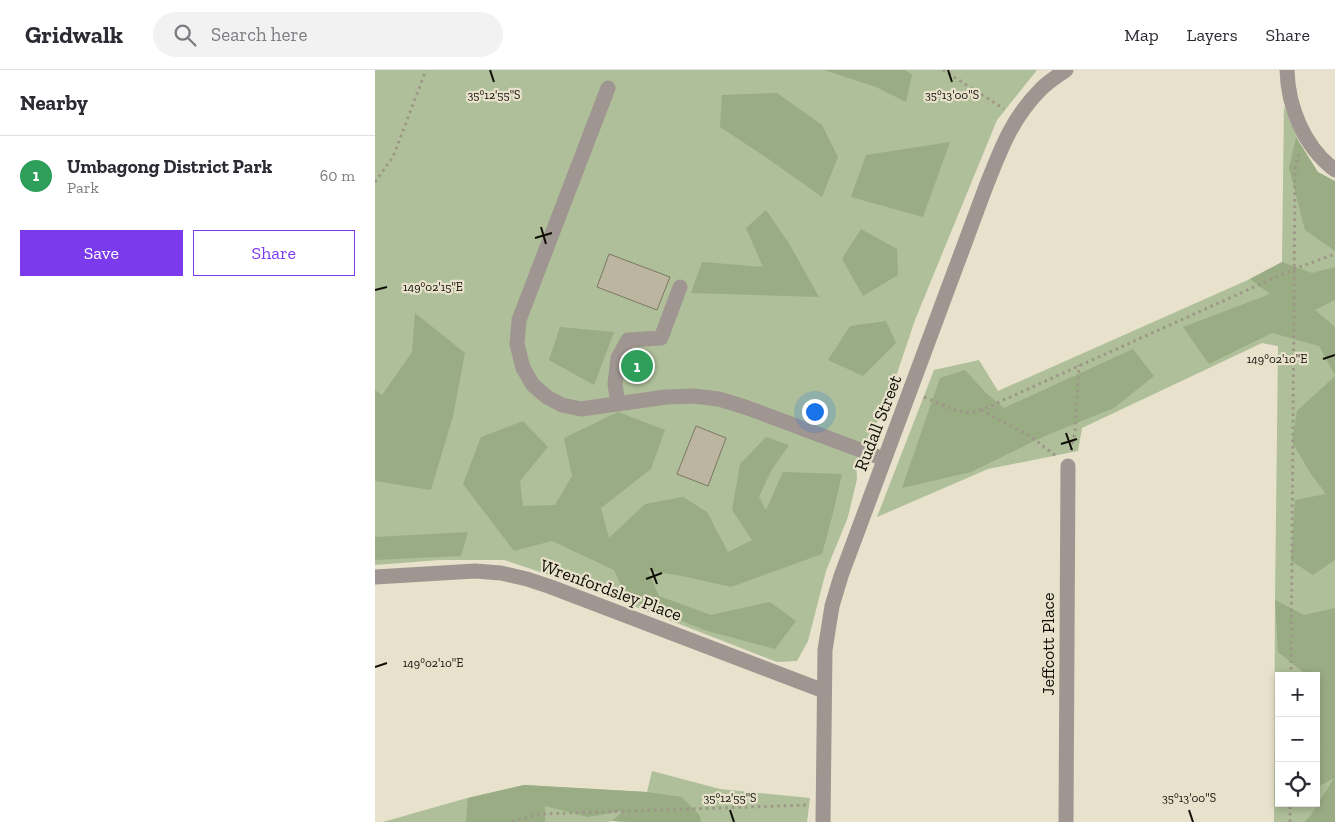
<!DOCTYPE html>
<meta charset="utf-8">
<style>
:root{--surface:#fff;--page:#f2f2f3;--text:#2b2b33;--muted:#7c7c81;--line:#e1e1e2;--accent:#7c3aed}
body{margin:0;font-family:"Zilla Slab",serif;background:var(--page);color:var(--text)}
.controls{position:absolute;right:15px;bottom:15px;display:grid;overflow:hidden;border-radius:0px;box-shadow:0 2px 8px #0003}
.controls button{width:45px;height:45px;display:grid;place-items:center;padding:0;border:0;border-bottom:1px solid var(--line);background:var(--surface);color:var(--text);font:25px sans-serif}
.you{position:absolute;left:439px;top:341px;width:18px;height:18px;margin:-12px;border:4px solid #fff;border-radius:50%;background:#1a73e8;box-shadow:0 0 0 8px #1a73e833}
.badge{display:grid;place-items:center;width:32px;height:32px;border-radius:50%;background:var(--accent);color:#fff;font-size:16px;font-weight:700}
.pin{position:absolute;translate:-50% -50%;border:2px solid #fff;box-shadow:0 1px 5px #0006}
.list{margin:0;padding:0;list-style:none}
h2{display:flex;justify-content:space-between;align-items:center;height:65px;margin:0;padding:0 20px;font-size:21px}
h2 small{font-size:16px;font-weight:400;color:var(--muted)}
.list li{display:grid;grid-template-columns:32px 1fr auto;gap:15px;align-items:center;box-sizing:border-box;height:80px;padding:0 20px;border-top:1px solid var(--line)}
.list b{display:block;font-size:19px;white-space:nowrap}
.list p{margin:0;font-size:16px;white-space:nowrap;color:var(--muted)}
.list em{font-size:16px;font-style:normal;color:var(--muted)}
.actions{display:flex;gap:10px;padding:15px 20px}
.actions a{flex:1;padding:11px 0;border:1px solid var(--accent);border-radius:0px;text-align:center;font-size:18px;color:var(--accent)}
.actions .main{background:var(--accent);color:#fff}
.icon{flex:none;width:28px;height:28px;fill:none;stroke:currentColor;stroke-width:2;stroke-linecap:round;stroke-linejoin:round}
.map{position:relative;flex:none;width:960px;height:752px;overflow:hidden}
header{display:flex;align-items:center;gap:30px;box-sizing:border-box;height:70px;padding:0 25px;background:var(--surface);border-bottom:1px solid var(--line)}
header strong{font-size:24px}
nav{display:flex;gap:28px;margin-inline-start:auto;font-size:18px}
.search{width:350px;height:45px;background:var(--page);display:flex;align-items:center;gap:12px;box-sizing:border-box;padding:0 18px;border-radius:28px;color:var(--muted);font-size:19px}
main{display:flex}
aside{flex:1;background:var(--surface)}
.map>svg:first-child{display:block}
</style>
<header>
<strong>Gridwalk</strong>
<div class="search"><svg class="icon" aria-label="search" viewBox="0 0 24 24"><circle cx="10" cy="10" r="6"/><path d="M15 15l6 6"/></svg>Search here</div>
<nav><a>Map</a><a>Layers</a><a>Share</a></nav>
</header>
<main>
<aside>
<h2>Nearby<small></small></h2>
<ul class="list">
<li><span class="badge" style="background:#2e9e5b">1</span><div><b>Umbagong District Park</b><p>Park</p></div><em>60 m</em></li>
</ul>
<div class="actions"><a class="main">Save</a><a>Share</a></div>
</aside>
<div class="map">
<svg width="960" height="752" viewBox="0 0 960 752">
<rect width="100%" height="100%" fill="#e8e2cc"/>
<g fill="#aebf99" fill-rule="evenodd">
<polygon points="0,0 662,0 622,50 540,250 509,342 496,361 481,390 482,409 473,447 451,501 433,571 422,591 402,592 207,516 129,490 65,490 0,495"/>
<path d="M909,36l30,72 21,12v632h-61l1,-222 3,-254 -16,-3 -180,85 -4,23 -90,18 -111,48 57,-147 45,-10 19,31 252,-112 32,-17zM904,606h37v127h-37z"/>
<polygon points="277,701 345,719 435,728 432,752 253,752 237,751 233,752 8,752 92,728 149,715 272,722"/>
</g>
<g fill="#9aac84">
<polygon points="449,0 530,0 537,5 531,32 501,17"/>
<polygon points="402,23 447,55 463,87 447,127 392,88 345,57 347,25"/>
<polygon points="921,67 943,102 960,111 960,181 930,160 914,98"/>
<polygon points="575,72 548,147 476,127 491,85"/>
<polygon points="391,140 415,175 444,227 316,223 327,192 388,197 371,158"/>
<polygon points="486,159 522,179 523,205 488,226 467,189"/>
<polygon points="907,192 937,203 960,197 960,230 940,240 960,257 960,305 944,276 897,263 834,294 808,257 895,224 875,209"/>
<polygon points="40,243 90,283 78,346 56,420 0,411 0,320 7,325 37,282"/>
<polygon points="511,251 521,273 488,306 453,290 475,256"/>
<polygon points="185,257 239,262 219,315 174,290"/>
<polygon points="758,279 779,306 739,338 672,365 596,402 527,418 565,308 590,300 611,323 629,338"/>
<polygon points="960,306 960,490 938,505 916,491 920,430 951,424 936,404 917,372 922,341"/>
<polygon points="243,342 290,360 276,399 226,438 234,468 270,434 308,427 332,442 353,482 377,470 357,440 365,394 391,367 414,375 396,401 384,427 391,440 408,402 467,404 458,443 447,484 356,517 302,505 273,501 284,526 336,545 395,532 421,551 400,579 329,560 252,528 239,500 177,471 139,481 88,414 106,367 148,351 173,377 145,411 148,436 180,435 197,406 189,368"/>
<polygon points="93,462 86,486 0,490 0,467"/>
<polygon points="900,530 929,545 960,538 960,752 929,752 936,745 959,708 941,718 941,679 946,679 941,671 941,606 929,606 928,602 903,582"/>
<polygon points="149,715 272,722 307,727 325,746 326,752 253,752 237,751 248,741 213,747 170,736 170,752 91,752 93,728"/>
</g>
<g fill="#bcb6a1" stroke="#7c7763">
<polygon points="234,184 295,207 282,240 222,217"/>
<polygon points="321,356 351,368 333,416 302,404"/>
</g>
<g fill="none" stroke-linecap="round" stroke-linejoin="round">
<g stroke="#9c9787" stroke-width="3" stroke-dasharray="2.5 4" stroke-linecap="butt">
<polyline points="568,0 629,39"/>
<polyline points="0,112 18,87 51,0"/>
<polyline points="549,327 582,341 595,343 613,337 919,199 960,184"/>
<polyline points="606,340 655,366 681,386"/>
<polyline points="696,380 700,362 704,295"/>
<polyline points="916,606 920,99 924,84"/>
<polyline points="137,752 166,744 433,735"/>
<polyline points="915,752 915,733"/>
</g>
<g stroke="#a09691" stroke-width="15">
<path d="M912,0c1,37 17,77 48,100"/>
<polyline points="233,18 144,250 142,274 148,298 158,315 172,327 187,335 206,339 291,327 318,326 344,329 370,337 509,389"/>
<polyline points="243,334 240,314 243,288 253,270 286,268 305,217"/>
<polyline points="0,507 100,501 126,503 152,509 176,517 449,621"/>
<path d="M448,752l2,-172 7,-44 9,-30 144,-387c15,-38 26,-70 56,-100 7,-7 16,-13 25,-19"/>
<polyline points="691,752 693,396"/>
</g>
</g>
<path fill="none" stroke="#100e07" stroke-width="2" d="M115,0l4,12M573,0l4,12M166,157l5,17M160,168l17,-5M0,220l12,-3M948,289l12,-4M691,363l6,17M686,374l16,-5M276,498l6,16M271,509l16,-6M0,597l12,-4M355,740l4,12M814,740l4,12"/>
<g text-anchor="middle" dominant-baseline="central" stroke-width="4.5" stroke-linejoin="round" paint-order="stroke">
<g font-size="18" fill="#100e07" stroke="#e8e2cc">
<text transform="translate(503 353) rotate(-69)">Rudall Street</text>
<text transform="translate(236 520) rotate(20)">Wrenfordsley Place</text>
<text transform="translate(673 574) rotate(-90)">Jeffcott Place</text>
</g>
</g>
<g font-size="12" text-anchor="middle" fill="#100e07" stroke="#e8e2cc" stroke-width="4.5" stroke-linejoin="round" paint-order="stroke">
<text x="119" y="29">35°12'55"S</text>
<text x="577" y="29">35°13'00"S</text>
<text x="58" y="221">149°02'15"E</text>
<text x="902" y="293">149°02'10"E</text>
<text x="58" y="597">149°02'10"E</text>
<text x="355" y="732">35°12'55"S</text>
<text x="814" y="732">35°13'00"S</text>
</g>
</svg>
<div class="controls">
<button>+</button>
<button>−</button>
<button><svg class="icon" aria-label="locate" viewBox="0 0 24 24"><circle cx="12" cy="12" r="6"/><path d="M12 2v4M12 18v4M2 12h4M18 12h4"/></svg></button>
</div>
<div class="you"></div>
<div class="pin badge" style="left:262px;top:296px;background:#2e9e5b">1</div>
</div>
</main>
